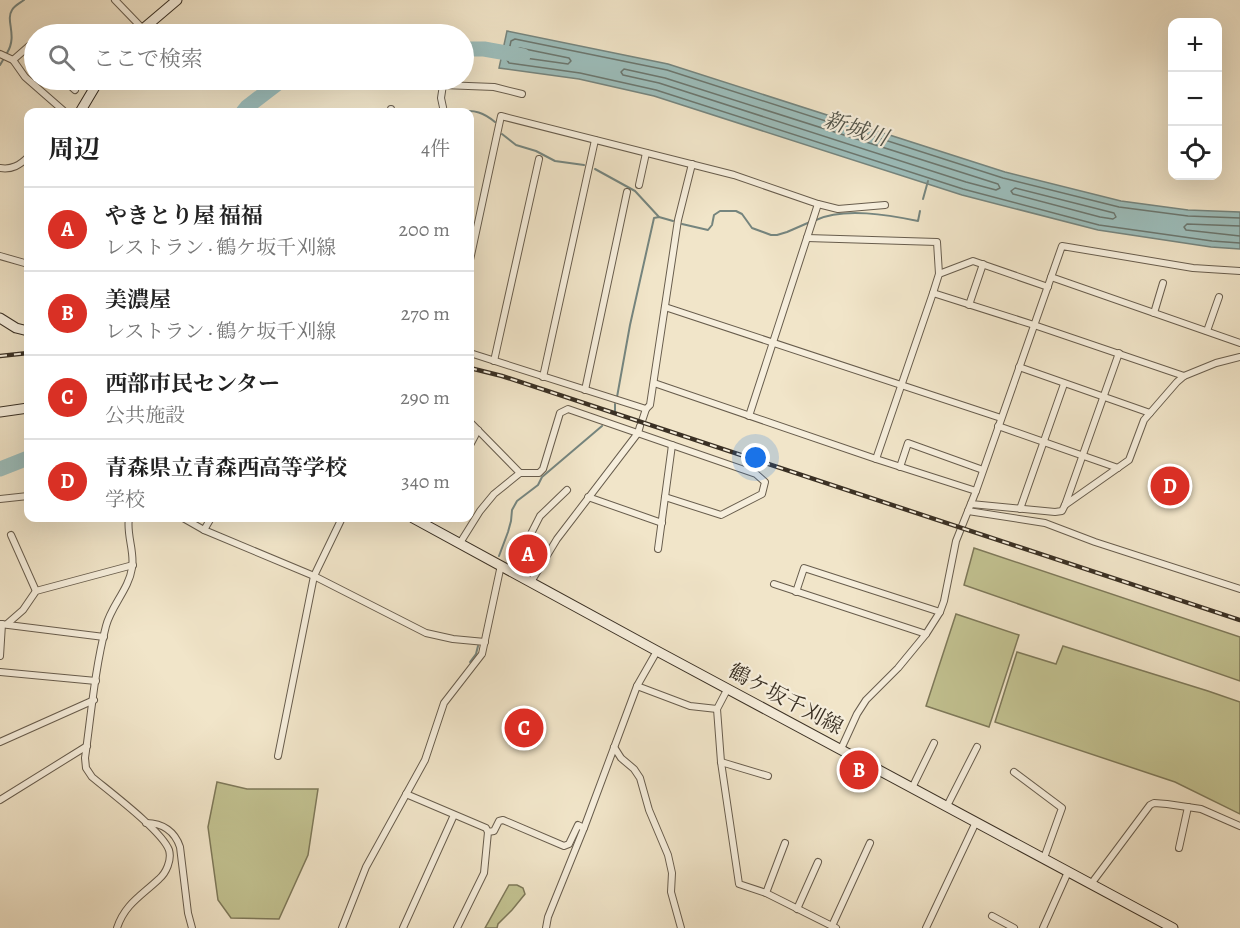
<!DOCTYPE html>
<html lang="ja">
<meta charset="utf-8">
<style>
:root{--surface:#fff;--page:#f2f2f2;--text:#222;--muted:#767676;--line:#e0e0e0;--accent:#d93025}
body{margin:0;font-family:Alegreya,"Noto Serif JP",serif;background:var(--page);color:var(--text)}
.controls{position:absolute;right:18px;top:18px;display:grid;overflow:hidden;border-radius:12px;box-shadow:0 6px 24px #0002}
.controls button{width:54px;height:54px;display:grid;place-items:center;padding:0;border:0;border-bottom:2px solid var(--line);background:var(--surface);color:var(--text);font:30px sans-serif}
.you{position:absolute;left:756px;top:458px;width:21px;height:21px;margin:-15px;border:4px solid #fff;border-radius:50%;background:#1a73e8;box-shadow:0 0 0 9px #1a73e833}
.badge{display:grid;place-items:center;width:39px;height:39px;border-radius:50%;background:var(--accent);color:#fff;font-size:20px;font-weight:700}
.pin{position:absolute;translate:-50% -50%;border:3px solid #fff;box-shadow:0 2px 6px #0006}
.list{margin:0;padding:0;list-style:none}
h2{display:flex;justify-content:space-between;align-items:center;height:78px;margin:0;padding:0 24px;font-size:26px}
h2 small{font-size:20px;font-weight:400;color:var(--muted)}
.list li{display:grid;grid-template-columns:39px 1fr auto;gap:18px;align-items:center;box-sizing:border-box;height:84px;padding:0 24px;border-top:2px solid var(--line)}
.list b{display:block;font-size:22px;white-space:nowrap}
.list p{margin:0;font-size:20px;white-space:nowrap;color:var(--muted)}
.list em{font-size:20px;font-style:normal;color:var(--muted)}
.icon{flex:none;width:33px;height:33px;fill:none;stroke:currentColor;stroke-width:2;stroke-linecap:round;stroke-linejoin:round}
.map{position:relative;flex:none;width:1240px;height:928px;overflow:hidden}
.search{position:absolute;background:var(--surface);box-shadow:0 6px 24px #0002;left:24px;top:24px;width:450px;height:66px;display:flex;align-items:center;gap:15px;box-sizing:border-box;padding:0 21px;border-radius:33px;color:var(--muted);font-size:22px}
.panel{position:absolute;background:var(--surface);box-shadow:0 6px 24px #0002;left:24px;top:108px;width:450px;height:414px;border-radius:12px}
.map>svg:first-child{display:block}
</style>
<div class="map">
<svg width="1240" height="928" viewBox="0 0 1240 928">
<rect width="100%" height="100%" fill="#f1e5c9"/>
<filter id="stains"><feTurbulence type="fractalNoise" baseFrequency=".00333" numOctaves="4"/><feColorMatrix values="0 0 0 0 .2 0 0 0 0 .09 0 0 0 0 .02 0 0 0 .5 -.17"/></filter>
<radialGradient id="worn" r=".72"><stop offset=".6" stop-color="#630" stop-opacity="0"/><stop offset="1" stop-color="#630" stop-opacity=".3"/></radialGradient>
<g fill="#c2c291" stroke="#7e795a" stroke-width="1.5">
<polygon points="974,548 1240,637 1240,681 964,585"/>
<polygon points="956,614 1019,635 989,727 926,706"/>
<polygon points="1063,646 1208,691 1240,702 1240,814 1175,782 995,722 1017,652 1056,664"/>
<polygon points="217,782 247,789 318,789 308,855 279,919 231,918 218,900 208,827"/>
<polygon points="509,885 517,885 523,888 525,894 512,910 498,924 497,928 485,928"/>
</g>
<polygon fill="#9cbebc" stroke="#75857f" stroke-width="1.5" points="507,31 668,64 1005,172 1121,201 1188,210 1240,212 1240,249 1211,247 1098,230 962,195 654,96 579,79 499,68"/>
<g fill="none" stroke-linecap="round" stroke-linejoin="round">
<g stroke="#6b7770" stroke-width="1.5">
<polygon points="520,48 569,58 571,61 568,64 518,57 516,53 517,49"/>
<polygon points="624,69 665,78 998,184 1000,188 996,190 966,182 659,83 623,75 621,72"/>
<polygon points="1015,188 1114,213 1116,217 1113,219 1100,217 1013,194 1011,191"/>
<polyline points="1240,218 1188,216 1119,207 1003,178 667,70 515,39 511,41 507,60 509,63 580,73 656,90 963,189 1099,225 1212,241 1240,243"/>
<polyline points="1240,226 1187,224 1184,227 1186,230 1240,236"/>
</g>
<g stroke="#75857f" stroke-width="2">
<path d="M7,53c11,-18 -2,-32 5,-43 3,-5 8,-7 12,-10"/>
<polyline points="0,65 3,60"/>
<path d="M461,112c13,-3 23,1 34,10"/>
<polyline points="502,134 516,145 536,151 555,161 584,165"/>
<polyline points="595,169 635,191 659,217"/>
<polyline points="923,199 928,181"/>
<path d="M816,220c28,-13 73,-5 102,1l2,-10"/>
<polyline points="682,224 708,230 712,225 714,215 720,211 736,211 742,214 752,228 771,235 777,235 787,232 810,222"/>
<polyline points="617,397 630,325 654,218 659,217 673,221"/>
<polyline points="615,411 615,404"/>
<polyline points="499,556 508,532 511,521 512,510 517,501 538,485 542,477 602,426"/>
<polyline points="470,662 476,654 478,646"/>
</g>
<g stroke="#9cbebc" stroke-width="15">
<polyline points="464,49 484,49 523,56"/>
<polyline points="243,112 247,107 282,80"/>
<polyline points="0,469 28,458"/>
</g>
<g stroke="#685d4d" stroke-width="8">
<g id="minor">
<polyline points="115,0 143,29"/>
<polyline points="0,54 13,60 25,77 65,112"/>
<polyline points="13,60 29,46 34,51"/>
<polyline points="64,80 75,90"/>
<polyline points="391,112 391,109"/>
<polyline points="444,112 441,98 443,85 494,87 522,94"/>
<path d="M0,168c12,2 20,-3 28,-11"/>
<polyline points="639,185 646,153"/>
<polyline points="807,238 937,242 939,274"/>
<polyline points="0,256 28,264"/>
<polyline points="470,260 501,116 734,175 818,204 838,209 885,205"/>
<polyline points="1051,277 1240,343"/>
<polyline points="933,293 939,274 973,261 1048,287"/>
<polyline points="969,305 983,264"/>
<polyline points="665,307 1001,418"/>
<polyline points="1154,313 1163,283"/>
<polyline points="1207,331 1219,297"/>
<polyline points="470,353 646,409 650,405 678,220 692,164"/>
<polyline points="494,361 539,159"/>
<polyline points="1019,367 1150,413"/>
<polyline points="543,377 595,140"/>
<polyline points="654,383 876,459 976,491"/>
<polyline points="585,390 627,192"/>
<polyline points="749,416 818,204"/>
<polyline points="642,421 646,409"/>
<polyline points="470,422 520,473"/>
<polyline points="998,426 1118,468"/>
<polyline points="470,445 478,430"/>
<polyline points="876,459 933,293 1034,325 1184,376"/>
<polyline points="900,467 908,443 983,470"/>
<polyline points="588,497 662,523"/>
<polyline points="0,499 28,496"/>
<polyline points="971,504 1055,512 1062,511 1065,505 1119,353"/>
<polyline points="1065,505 1129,460 1144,420 1177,382 1184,376 1216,363 1240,357"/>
<polyline points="1020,509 1064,384"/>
<polyline points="968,511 1045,523 1095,542 1240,589"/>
<polyline points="183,518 204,530 314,576 426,633 453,639 485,642"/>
<polyline points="204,530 211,518"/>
<polyline points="11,535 36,591"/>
<polyline points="460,543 480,511 494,494 520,473 539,473 543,469 560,413 568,409 756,474 765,482 762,494 721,515 665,497"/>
<polyline points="658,549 672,445"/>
<polyline points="512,571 540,516 567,490"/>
<polyline points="531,582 557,539 638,433 640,426"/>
<polyline points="774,584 926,634"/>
<polyline points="796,592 804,568 940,612"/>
<polyline points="0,624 104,637"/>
<polyline points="7,624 23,610 36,591 133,565"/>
<polyline points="0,656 2,624"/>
<polyline points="0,672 96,681"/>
<polyline points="637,686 690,706 717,709"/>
<polyline points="728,688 717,709 721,762 739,884 766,893 836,928"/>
<polyline points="0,742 94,700"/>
<polyline points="614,747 621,758 634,769 640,778 649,810 668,855 672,873 671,892 681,928"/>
<polyline points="841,749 857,714 866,700 898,668 926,634 940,612 944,601 956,541 976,491 1062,246 1193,268 1240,271"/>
<polyline points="278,756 314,576 342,518"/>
<polyline points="721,762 768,776"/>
<polyline points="1014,772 1062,808 1044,858"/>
<polyline points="912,788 934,743"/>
<polyline points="406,794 486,828 488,832"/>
<polyline points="0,800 87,746"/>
<polyline points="947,806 977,747"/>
<path d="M146,823c17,0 29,9 34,24l8,66 4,15"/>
<polyline points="1179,848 1188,807"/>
<polyline points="1091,884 1150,805 1154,803 1167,804 1201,809 1240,826"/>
<polyline points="766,893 785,843"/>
<polyline points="797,909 818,862"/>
<polyline points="992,916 1014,928"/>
<polyline points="832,926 870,843"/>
<path d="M117,928c8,-24 24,-32 42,-49 7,-6 13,-19 10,-29 -7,-19 -59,-58 -77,-73l-6,-9 -1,-10c6,-43 10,-90 21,-132 5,-20 23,-37 26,-58 3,-16 -6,-34 -3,-50"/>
<polyline points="342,928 366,867 425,760 444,703 482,654 501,565"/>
<polyline points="403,928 454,815"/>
<polyline points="457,928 484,873 488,832 494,831 499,821 503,820 564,846 569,844 578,825 584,828"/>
<polyline points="546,928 548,917 584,828 637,686 657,651"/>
<polyline points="926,928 976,822"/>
<polyline points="1043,928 1068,872"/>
</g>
</g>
<g stroke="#3a3024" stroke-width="11">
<g id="secondary">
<polyline points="137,34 177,0"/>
<polyline points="80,112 99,80"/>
<polyline points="0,318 16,328 28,331"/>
<polyline points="0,412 28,408"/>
<polyline points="413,518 657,651 1173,928"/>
</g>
</g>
<use href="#minor" stroke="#f6eedc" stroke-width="6"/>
<use href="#secondary" stroke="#f6eedc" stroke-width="9"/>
<g stroke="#3a3024" stroke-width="4.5">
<g id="rail">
<polyline points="0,356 28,353"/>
<polyline points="470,368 502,376 1240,620"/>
</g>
</g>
<use href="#rail" stroke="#f6eedc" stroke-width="2" stroke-dasharray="7" stroke-linecap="butt"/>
</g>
<g text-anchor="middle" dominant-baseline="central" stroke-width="4.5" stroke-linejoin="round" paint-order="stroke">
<g font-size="21" fill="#3a3024" stroke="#f6eedc">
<text transform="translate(786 699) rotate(28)">鶴ケ坂千刈線</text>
</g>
<g font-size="22" font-style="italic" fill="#52544a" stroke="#f6eedc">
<text transform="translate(856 129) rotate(18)">新城川</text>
</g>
</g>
<rect width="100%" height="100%" filter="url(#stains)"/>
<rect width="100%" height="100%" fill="url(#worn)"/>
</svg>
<div class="controls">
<button>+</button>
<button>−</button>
<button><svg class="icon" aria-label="locate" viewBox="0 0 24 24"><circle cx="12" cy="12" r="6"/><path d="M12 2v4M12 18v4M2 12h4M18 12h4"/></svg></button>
</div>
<div class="you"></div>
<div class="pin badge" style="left:528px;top:554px">A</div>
<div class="pin badge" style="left:859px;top:770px">B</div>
<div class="pin badge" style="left:524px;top:728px">C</div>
<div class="pin badge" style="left:1170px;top:486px">D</div>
<div class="search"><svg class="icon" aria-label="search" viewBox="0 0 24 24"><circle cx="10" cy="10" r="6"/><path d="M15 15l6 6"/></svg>ここで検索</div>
<section class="panel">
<h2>周辺<small>4件</small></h2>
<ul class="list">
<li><span class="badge">A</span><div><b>やきとり屋 福福</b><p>レストラン · 鶴ケ坂千刈線</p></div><em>200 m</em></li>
<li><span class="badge">B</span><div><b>美濃屋</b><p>レストラン · 鶴ケ坂千刈線</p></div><em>270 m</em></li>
<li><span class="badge">C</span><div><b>西部市民センター</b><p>公共施設</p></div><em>290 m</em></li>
<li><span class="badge">D</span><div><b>青森県立青森西高等学校</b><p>学校</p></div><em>340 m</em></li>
</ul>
</section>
</div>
